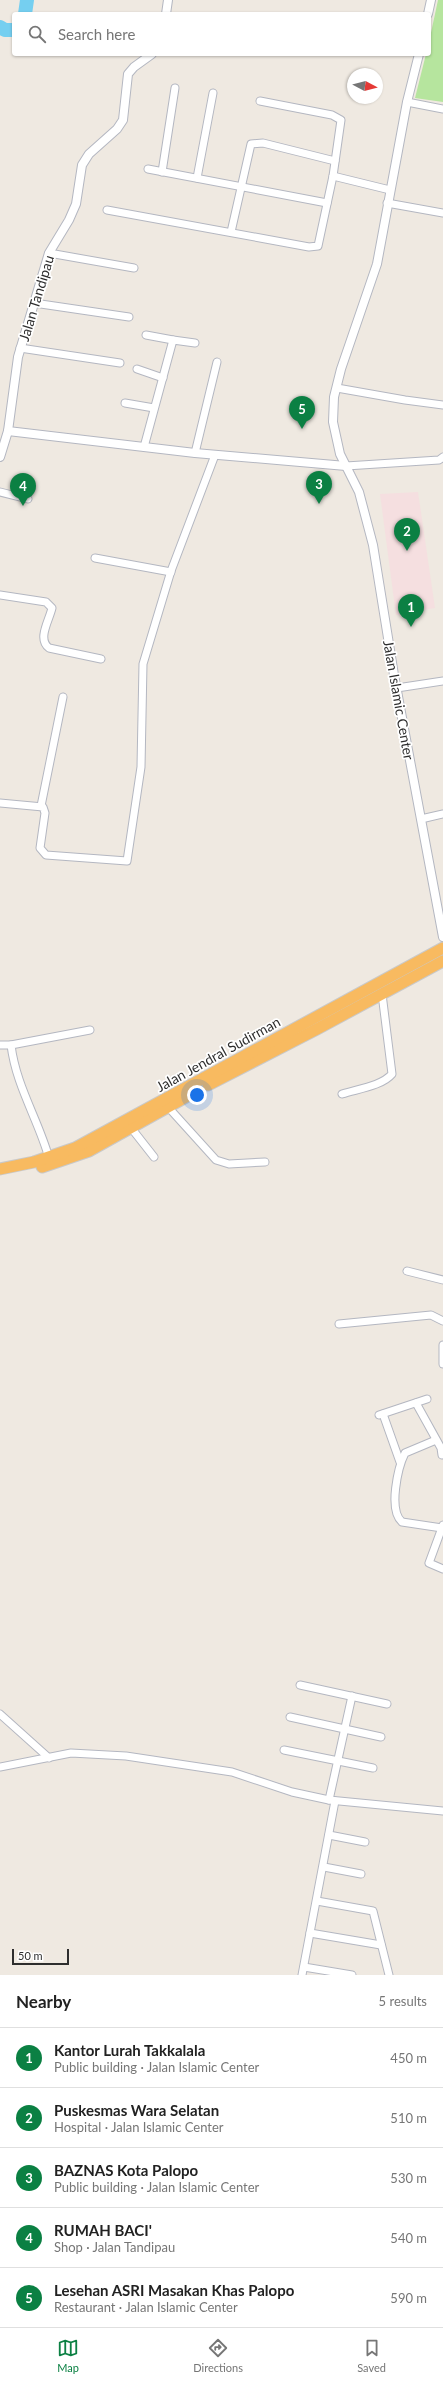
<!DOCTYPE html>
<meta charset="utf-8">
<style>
:root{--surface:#fff;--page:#f2f2f2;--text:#222;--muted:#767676;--line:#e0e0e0;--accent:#0b8043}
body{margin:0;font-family:Lato,sans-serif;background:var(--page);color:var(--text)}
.compass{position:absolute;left:347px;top:68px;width:36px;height:36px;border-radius:50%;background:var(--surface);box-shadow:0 1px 3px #0004;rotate:97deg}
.scale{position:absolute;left:12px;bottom:10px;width:57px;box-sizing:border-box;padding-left:4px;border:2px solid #2e2e2e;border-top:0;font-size:11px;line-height:14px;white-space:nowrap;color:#2e2e2e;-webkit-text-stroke:3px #fff;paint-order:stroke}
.you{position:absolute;left:197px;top:1095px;width:14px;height:14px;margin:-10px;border:3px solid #fff;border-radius:50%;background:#1a73e8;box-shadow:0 0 0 6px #1a73e833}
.badge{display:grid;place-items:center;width:26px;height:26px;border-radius:50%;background:var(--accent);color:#fff;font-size:13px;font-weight:700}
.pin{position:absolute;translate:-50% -33px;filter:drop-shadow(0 1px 2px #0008)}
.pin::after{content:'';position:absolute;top:21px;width:14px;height:12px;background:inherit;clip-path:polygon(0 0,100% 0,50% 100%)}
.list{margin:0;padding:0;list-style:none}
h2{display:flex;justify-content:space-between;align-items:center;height:52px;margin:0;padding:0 16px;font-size:17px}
h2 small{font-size:13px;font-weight:400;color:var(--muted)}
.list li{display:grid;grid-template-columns:26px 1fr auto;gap:12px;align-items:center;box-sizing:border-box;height:60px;padding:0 16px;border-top:1px solid var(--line)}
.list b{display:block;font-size:15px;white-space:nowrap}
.list p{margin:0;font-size:13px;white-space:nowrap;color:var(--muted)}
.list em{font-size:13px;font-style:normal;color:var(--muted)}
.icon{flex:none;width:22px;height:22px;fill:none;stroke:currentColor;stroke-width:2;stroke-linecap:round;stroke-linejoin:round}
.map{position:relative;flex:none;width:443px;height:1975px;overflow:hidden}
.search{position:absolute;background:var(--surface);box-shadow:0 1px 3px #0004;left:12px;right:12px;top:12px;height:44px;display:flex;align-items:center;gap:10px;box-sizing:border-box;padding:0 14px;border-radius:4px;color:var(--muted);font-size:15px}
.sheet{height:352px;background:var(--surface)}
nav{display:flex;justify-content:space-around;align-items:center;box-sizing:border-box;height:56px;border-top:1px solid var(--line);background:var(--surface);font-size:11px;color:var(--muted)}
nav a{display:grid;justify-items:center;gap:2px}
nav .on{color:var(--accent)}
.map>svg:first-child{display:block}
</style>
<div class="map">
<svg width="443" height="1975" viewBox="0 0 443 1975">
<rect width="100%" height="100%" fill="#efe9e1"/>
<polygon fill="#f5dfe0" points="418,492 435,608 396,615 380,494"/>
<polygon fill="#b6e59e" points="438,0 443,0 443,102 415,98 426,54 429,54 429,42"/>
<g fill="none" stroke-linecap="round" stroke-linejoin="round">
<g stroke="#75cff0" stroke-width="14">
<polyline points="25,14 27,0"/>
<polyline points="0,27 5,30 14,30"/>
</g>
<g stroke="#b4b7c1" stroke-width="9">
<g id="minor">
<polyline points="407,102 443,109"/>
<polyline points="148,169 327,203"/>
<polyline points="162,172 175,88"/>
<polyline points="333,176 390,190"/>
<polyline points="197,178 213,93"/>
<polyline points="387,203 443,213"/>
<polyline points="107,210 309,247 318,246 333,176 341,120 332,115 260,101"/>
<polyline points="231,232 251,144 263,143 335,161"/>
<polyline points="49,253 134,268"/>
<polyline points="34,303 129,317"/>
<polyline points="146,335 173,340"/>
<polyline points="20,348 120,363"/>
<polyline points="137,369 163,378"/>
<polyline points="337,388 405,400 443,405"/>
<polyline points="125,403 154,408"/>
<polyline points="144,447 173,340 195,343"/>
<polyline points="195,453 217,362"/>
<polyline points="346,466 439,460 443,457"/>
<polyline points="0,492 28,499"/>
<polyline points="95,558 171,572"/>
<path d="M0,595l46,7 6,6c-3,13 -15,31 -3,40l52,11"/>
<polyline points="397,688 443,681"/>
<polyline points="0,803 43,807 45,813 40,848 46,855 127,861 141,767 143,664 171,571 215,455"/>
<polyline points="41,806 63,697"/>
<polyline points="421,819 443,814"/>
<polyline points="0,1045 11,1045"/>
<path d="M342,1094c15,-5 40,-8 50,-20l-10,-80"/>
<polyline points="168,1107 216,1160 229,1164 265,1162"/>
<polyline points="132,1129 154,1157"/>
<path d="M49,1158c-11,-39 -33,-72 -38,-113l79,-15"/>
<polyline points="407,1271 443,1280"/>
<polyline points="339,1324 431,1315 443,1321"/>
<polyline points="443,1364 443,1345"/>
<polyline points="416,1403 441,1448 442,1455"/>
<polyline points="383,1414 400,1462"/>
<polyline points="379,1415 427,1399"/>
<path d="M436,1440l-31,13c-7,14 -17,57 -3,69l40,6"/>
<polyline points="443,1525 429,1563 443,1569"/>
<polyline points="300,1685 387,1704"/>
<polyline points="0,1714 49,1758"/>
<polyline points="290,1717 381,1737"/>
<polyline points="284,1750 373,1768"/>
<polyline points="0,1767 71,1753 126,1756 232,1772 292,1792 329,1800 443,1811"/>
<polyline points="329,1800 352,1696"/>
<polyline points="329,1835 365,1842"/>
<polyline points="324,1867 361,1874"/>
<polyline points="317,1901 373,1911 389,1975"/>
<polyline points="310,1933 381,1945"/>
<polyline points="304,1967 352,1975"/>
<polyline points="302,1975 335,1801"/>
</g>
</g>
<g stroke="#b4b7c1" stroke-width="10">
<g id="tertiary">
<polyline points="166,14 168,0"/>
<polyline points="428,14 431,0"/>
<polyline points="419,54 407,102 377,264 341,369 334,397 333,422 340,454 359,492 373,545 394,675 443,937"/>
<polyline points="8,431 195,453 346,466"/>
<polyline points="0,457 8,431 18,357 49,253 69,220 76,204 82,165 89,154 117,129 123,120 128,74 134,67 152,54"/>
</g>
</g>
<g stroke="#c9c9c9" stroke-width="13">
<g id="trunk">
<polyline points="208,1085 317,1029 443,961"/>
<polyline points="42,1167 89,1151 186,1097"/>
<polyline points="0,1169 34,1162 75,1148 443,948"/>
</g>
</g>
<use href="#minor" stroke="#fff" stroke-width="7"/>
<use href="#tertiary" stroke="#fff" stroke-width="8"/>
<use href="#trunk" stroke="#f8ba60" stroke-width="11"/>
</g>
<g text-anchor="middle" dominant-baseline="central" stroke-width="3.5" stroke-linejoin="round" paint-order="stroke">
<g font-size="14" fill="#2e2e2e" stroke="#fff">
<text transform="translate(36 298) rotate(-73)">Jalan Tandipau</text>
<text transform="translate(399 700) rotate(80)">Jalan Islamic Center</text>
<text transform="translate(218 1054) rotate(-29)">Jalan Jendral Sudirman</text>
</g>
</g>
</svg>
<svg class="compass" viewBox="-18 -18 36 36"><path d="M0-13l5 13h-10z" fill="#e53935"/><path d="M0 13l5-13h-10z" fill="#767676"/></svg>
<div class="scale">50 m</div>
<div class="you"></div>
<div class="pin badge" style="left:411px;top:627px">1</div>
<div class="pin badge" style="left:407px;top:551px">2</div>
<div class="pin badge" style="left:319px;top:504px">3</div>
<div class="pin badge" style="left:23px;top:506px">4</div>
<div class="pin badge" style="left:302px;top:429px">5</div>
<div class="search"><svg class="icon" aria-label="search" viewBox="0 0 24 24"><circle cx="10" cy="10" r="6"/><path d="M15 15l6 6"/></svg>Search here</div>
</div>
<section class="sheet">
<h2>Nearby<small>5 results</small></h2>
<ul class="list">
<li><span class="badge">1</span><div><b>Kantor Lurah Takkalala</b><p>Public building · Jalan Islamic Center</p></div><em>450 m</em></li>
<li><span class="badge">2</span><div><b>Puskesmas Wara Selatan</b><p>Hospital · Jalan Islamic Center</p></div><em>510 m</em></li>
<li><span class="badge">3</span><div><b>BAZNAS Kota Palopo</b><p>Public building · Jalan Islamic Center</p></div><em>530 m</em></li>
<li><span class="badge">4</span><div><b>RUMAH BACI'</b><p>Shop · Jalan Tandipau</p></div><em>540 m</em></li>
<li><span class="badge">5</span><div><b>Lesehan ASRI Masakan Khas Palopo</b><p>Restaurant · Jalan Islamic Center</p></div><em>590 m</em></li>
</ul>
</section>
<nav>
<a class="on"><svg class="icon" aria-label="map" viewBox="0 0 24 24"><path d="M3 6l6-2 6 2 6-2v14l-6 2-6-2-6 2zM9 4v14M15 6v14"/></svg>Map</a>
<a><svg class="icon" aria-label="directions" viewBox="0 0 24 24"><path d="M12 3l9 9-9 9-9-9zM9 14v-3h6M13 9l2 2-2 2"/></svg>Directions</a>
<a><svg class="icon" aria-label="saved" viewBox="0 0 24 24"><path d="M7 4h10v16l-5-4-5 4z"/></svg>Saved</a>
</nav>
